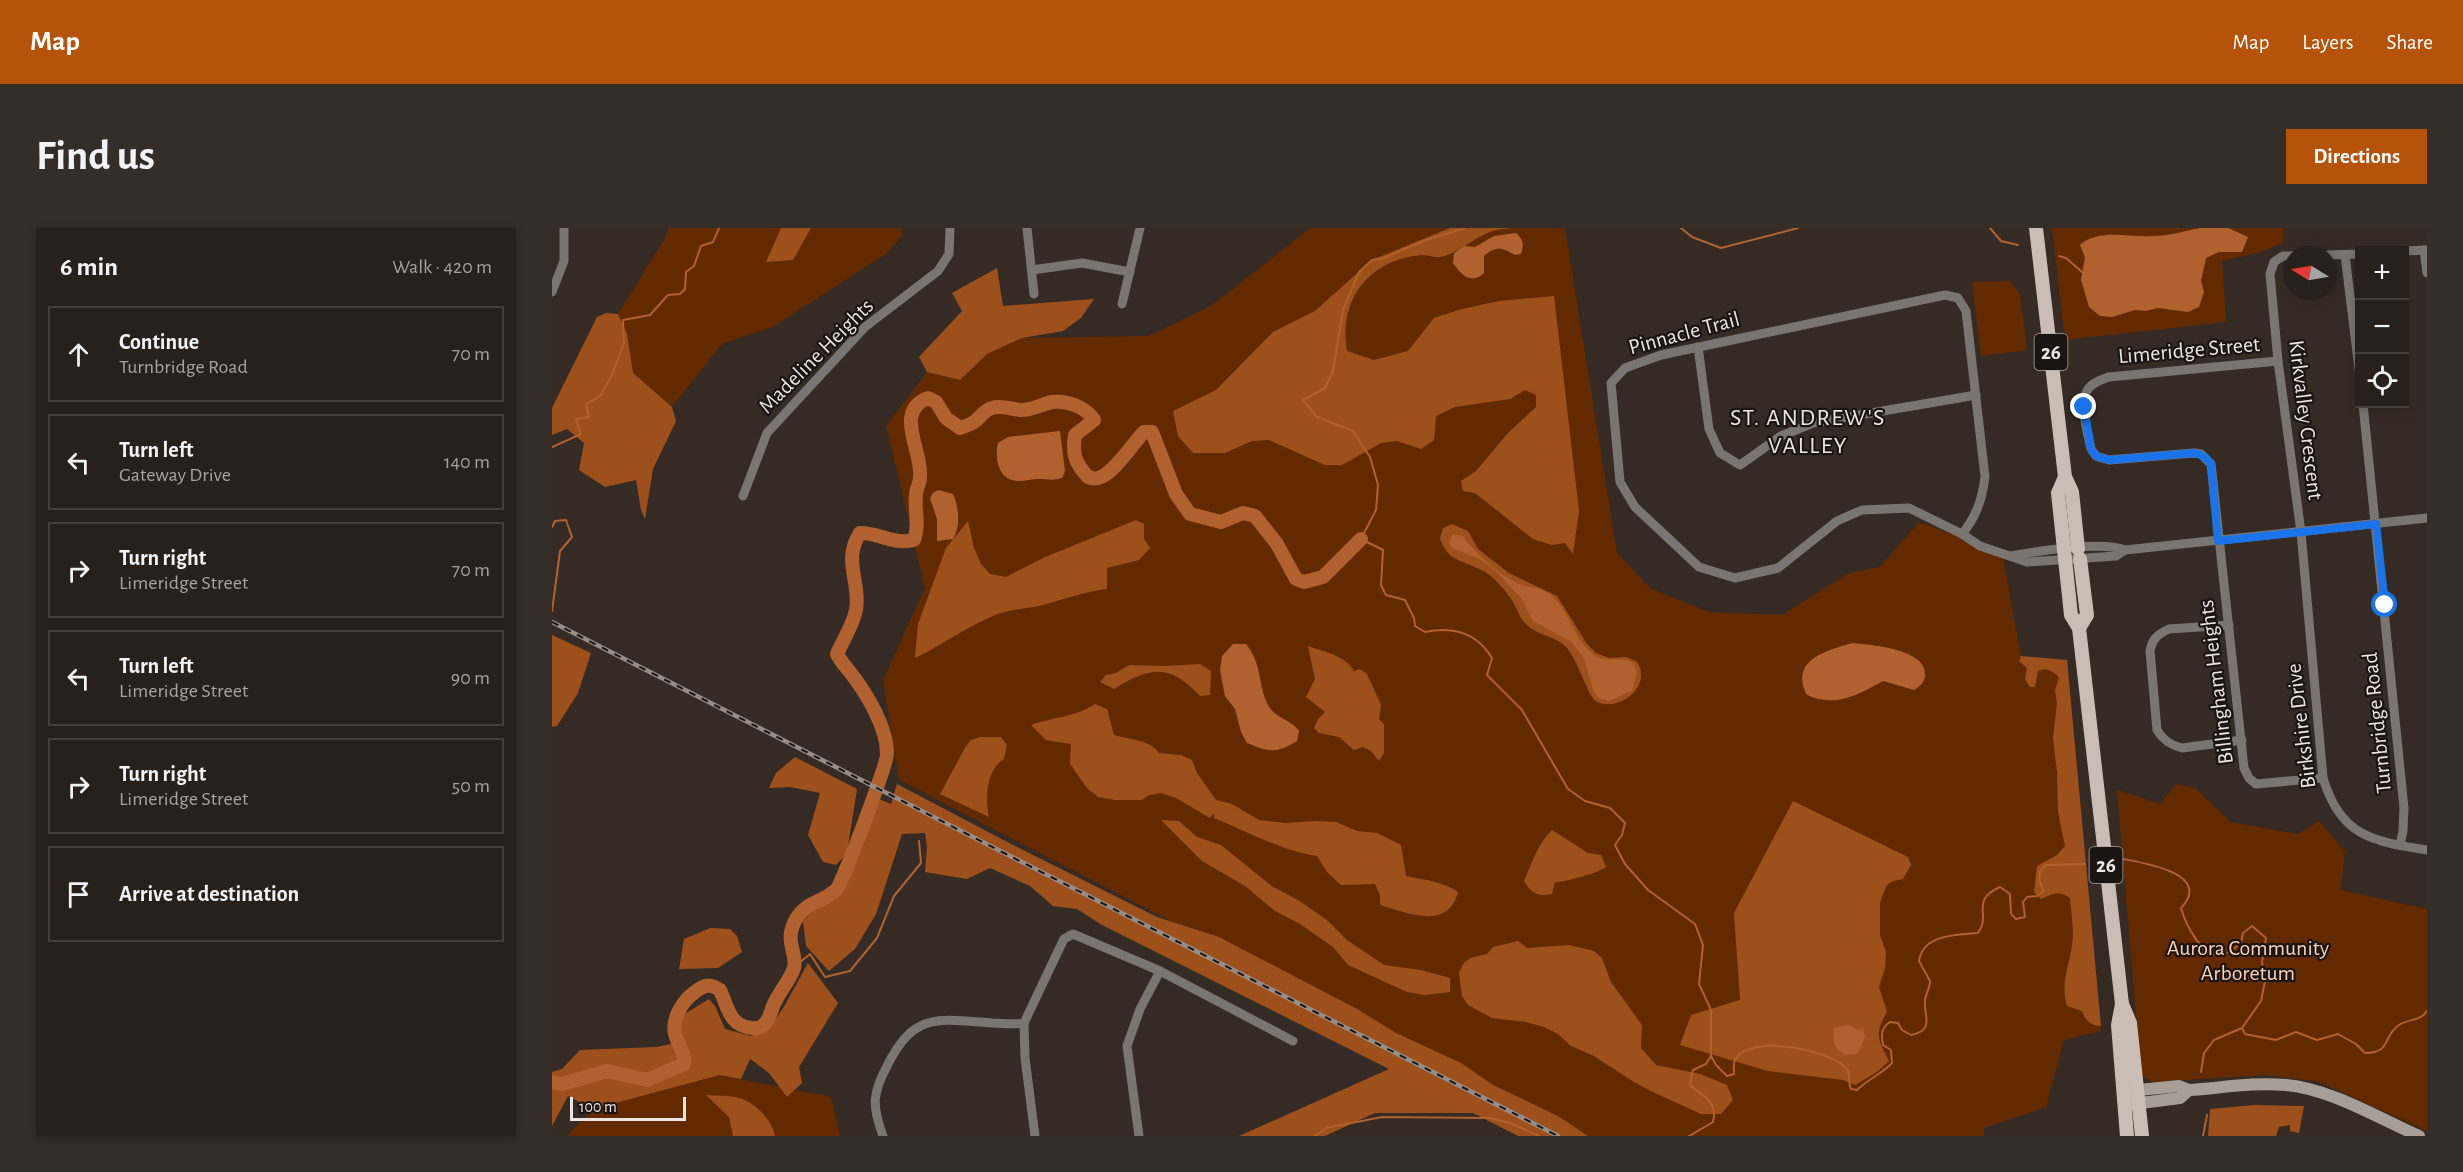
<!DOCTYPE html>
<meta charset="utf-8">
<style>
:root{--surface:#28201b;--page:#342d28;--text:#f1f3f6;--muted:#a5a3a3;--line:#443e3a;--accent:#b45309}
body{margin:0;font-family:"Alegreya Sans",sans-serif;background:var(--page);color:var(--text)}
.controls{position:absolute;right:18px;top:18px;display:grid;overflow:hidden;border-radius:0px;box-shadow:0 3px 9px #0003}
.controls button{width:54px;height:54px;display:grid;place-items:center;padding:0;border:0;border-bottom:2px solid var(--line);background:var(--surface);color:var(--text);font:30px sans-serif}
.compass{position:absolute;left:1731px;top:18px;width:54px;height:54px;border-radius:50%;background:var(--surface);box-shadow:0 3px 9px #0003;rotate:281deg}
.scale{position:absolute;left:18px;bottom:15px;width:116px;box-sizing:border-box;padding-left:6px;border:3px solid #ede5e1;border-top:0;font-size:16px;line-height:21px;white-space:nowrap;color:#ede5e1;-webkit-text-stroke:4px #1a1412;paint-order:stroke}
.stop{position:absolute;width:18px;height:18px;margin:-14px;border:4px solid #1a73e8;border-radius:50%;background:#fff}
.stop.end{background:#1a73e8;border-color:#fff;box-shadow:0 2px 6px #0008}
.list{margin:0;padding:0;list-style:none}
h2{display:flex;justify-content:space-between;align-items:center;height:78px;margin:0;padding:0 24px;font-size:26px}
h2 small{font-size:20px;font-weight:400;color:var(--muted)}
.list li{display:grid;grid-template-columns:39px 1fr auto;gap:18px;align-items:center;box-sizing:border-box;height:96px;margin:0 12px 12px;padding:0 12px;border:2px solid var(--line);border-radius:0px}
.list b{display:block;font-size:22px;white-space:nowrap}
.list p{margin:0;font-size:20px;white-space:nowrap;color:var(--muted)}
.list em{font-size:20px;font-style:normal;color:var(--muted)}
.icon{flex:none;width:33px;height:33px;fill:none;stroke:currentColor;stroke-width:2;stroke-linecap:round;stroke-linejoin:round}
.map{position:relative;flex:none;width:1875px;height:908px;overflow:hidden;border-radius:0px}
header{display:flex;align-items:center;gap:36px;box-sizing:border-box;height:84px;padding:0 30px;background:var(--accent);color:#fff}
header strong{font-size:28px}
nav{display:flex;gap:33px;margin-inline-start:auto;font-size:21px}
.intro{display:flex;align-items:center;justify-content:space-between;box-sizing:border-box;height:144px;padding:0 36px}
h1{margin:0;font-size:42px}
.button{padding:15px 27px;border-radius:0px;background:var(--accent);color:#fff;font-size:21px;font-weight:700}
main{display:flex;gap:36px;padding:0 36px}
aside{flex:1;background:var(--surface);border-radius:0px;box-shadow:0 3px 9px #0003}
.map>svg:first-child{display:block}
</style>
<header>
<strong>Map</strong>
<nav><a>Map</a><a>Layers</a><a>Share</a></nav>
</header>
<div class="intro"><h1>Find us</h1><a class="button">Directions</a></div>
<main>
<aside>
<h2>6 min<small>Walk · 420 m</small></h2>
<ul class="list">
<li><svg class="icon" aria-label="ahead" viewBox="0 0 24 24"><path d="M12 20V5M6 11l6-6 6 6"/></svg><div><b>Continue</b><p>Turnbridge Road</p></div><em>70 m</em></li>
<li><svg class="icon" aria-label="left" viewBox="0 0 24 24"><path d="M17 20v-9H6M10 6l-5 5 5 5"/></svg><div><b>Turn left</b><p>Gateway Drive</p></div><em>140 m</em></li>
<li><svg class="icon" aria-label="right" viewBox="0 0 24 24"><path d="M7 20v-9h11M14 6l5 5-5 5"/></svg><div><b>Turn right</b><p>Limeridge Street</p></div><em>70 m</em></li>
<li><svg class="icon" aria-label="left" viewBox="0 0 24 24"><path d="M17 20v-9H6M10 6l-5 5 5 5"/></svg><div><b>Turn left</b><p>Limeridge Street</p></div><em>90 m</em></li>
<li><svg class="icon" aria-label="right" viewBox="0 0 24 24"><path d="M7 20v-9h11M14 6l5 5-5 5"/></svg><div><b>Turn right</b><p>Limeridge Street</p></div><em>50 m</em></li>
<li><svg class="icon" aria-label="arrive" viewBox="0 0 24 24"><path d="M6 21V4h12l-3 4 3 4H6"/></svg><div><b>Arrive at destination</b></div></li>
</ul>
</aside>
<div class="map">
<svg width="1875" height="908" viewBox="0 0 1875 908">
<rect width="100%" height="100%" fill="#362b24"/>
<g fill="#632a00">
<polygon points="117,0 351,0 349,9 335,25 221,99 170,116 120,179 81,145 66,86 113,10"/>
<polygon points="758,0 1013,0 1065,325 1098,360 1157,384 1230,387 1297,345 1328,339 1367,294 1450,325 1469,428 1515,432 1549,803 1512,812 1494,879 1432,900 1432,908 1013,908 884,831 347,552 331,452 373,360 334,198 375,144 408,152 435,126 470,110 596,108 659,78"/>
<polygon points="1500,0 1731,0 1731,15 1705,25 1670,33 1674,94 1513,112"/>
<polygon points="1458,53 1468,66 1475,122 1429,128 1420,54"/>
<polygon points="1624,556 1643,560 1679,594 1746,606 1767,593 1793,623 1789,662 1875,681 1875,903 1765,853 1713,847 1600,854 1589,847 1565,562 1608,576"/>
<polygon points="168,847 279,869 288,908 15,908 41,881"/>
</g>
<g fill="#9e501c">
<polygon points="229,0 259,0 241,32 214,34"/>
<path d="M898,0h63c-8,1 -16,1 -23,4 -15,5 -35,23 -50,25 -6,1 -12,-2 -18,-2 -53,4 -84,45 -75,96l27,9 34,-9 26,-33 28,-9 37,-8 55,-5 25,215 -6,43 -8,-11 -13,2 -19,-6 -58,-46 -12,-2 -2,-10 15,-10 32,-38 28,-26v-12l-11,-5 -15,9 -55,8 -19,9 -2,24 -13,9 -24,-8 -16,2 -39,22h-17l-56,-25 -17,1 -27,12h-32l-15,-17 -5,-25 43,-21 57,-58 42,-21 57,-51z"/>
<polygon points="445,40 451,78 542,71 529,90 511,103 470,110 435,126 408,152 375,144 367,129 410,83 400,65"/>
<polygon points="54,85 66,86 75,106 81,145 120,179 124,193 101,241 93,291 89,282 84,252 53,259 27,242 32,215 15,201 0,207 0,180 45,89"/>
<path d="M584,292l8,4v15l6,9 -11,12 -32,8v21c-24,3 -45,11 -68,17 -15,3 -31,3 -46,10 -27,11 -51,29 -78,42l3,-34 28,-76 22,-27 6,27 7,16 9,10 16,3 37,-19z"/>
<path d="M900,296l16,7 10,18 31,24 48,23 30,48 9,9 13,5 18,-1 10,5c16,24 -18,50 -40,40 -9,-4 -19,-43 -31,-55 -10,-11 -28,-11 -39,-22 -7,-6 -10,-16 -14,-23 -6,-10 -18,-24 -28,-30 -19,-12 -37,-8 -45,-34l3,-10z"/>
<polygon points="0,407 39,425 26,465 5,498 0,499"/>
<path d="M756,418c16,6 37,9 46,25l6,-2 7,5 14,31 -2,14 5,5v29l-5,8 -8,-10 -8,-4 -9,3 -15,-13 -20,-4 -5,-5 4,-9 7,-7 -19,-15 9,-18z"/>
<path d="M1469,428l46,4 34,366c-10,0 -16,-6 -19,-15l-15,-5c-8,-24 5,-46 6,-70 0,-13 -2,-26 -3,-38 -11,-8 -18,-4 -29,1l-7,-7 3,-26 20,-11 8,-9 -7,-34 -1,-40 -4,-34 4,-35 -2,-13 4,-12c-5,-7 -12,-11 -21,-7l-3,16h-5l-5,-8 2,-11 -8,-7z"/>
<path d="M648,436l11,7 -1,24 -10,1c-30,-32 -49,-30 -86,-7l-14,-7 6,-7 10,-2 13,-8 36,1z"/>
<path d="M543,476l12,5 7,26c16,5 35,4 45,18l22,2 11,5 5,13 19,27 16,4 27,16 27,3 31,-2 19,1 21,9 20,2 24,12 5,31c19,4 36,5 52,16 -10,39 -50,21 -78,13v-10l-5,-11 -34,1 -14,-13 -10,-16c-36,-5 -70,-25 -103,-38v-5l-4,5 -34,-20 -15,-5 -12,2 -7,5h-27l-17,-3 -11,-9 -17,-24 1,-20 -25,-4 -15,-15c22,-8 45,-8 64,-21z"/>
<path d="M428,509h21l6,8 -3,14c-18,11 -19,39 -15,58l-49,-23 25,-46 6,-8z"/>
<polygon points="243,529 305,561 295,625 284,637 271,634 256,607 268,565 238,559 217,560 224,545"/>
<polygon points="345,556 461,617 605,689 667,709 805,781 844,805 909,835 941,857 1006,888 1036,908 966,908 921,885 823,885 773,908 687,908 837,841 550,697 525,681 501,678 478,658 438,640 415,651 373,644 375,619 373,605 350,606 324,686 303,721 277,743 254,718 251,693 293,650 321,578 327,571 339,576"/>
<path d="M1241,573l115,56 3,8 -8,14 -10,2 -7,5 -6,17v32l6,17 -1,16 -6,19 8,25c-13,23 -9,27 2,49l-12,11 -22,13 -12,-5 -75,-9 -88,-26 11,-30 49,-15 -6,-87z"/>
<polygon points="609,592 627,593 645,609 669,617 721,659 746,672 775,692 795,712 832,737 869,742 898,750 898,764 873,767 855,764 796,737 781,719 748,696 723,683 693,658 650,633"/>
<path d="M1000,602l36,23 13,2 5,12c-8,6 -40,15 -51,15l-3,12c-15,3 -21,-1 -28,-13 8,-18 14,-38 28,-51z"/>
<polygon points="158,700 178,701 185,708 190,724 166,740 127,741 132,711"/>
<polygon points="966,713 975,720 1017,717 1042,723 1050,730 1059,754 1090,797 1089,820 1104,837 1148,846 1175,857 1181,872 1169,886 1149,886 1101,864 1082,854 1042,828 1019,818 1006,806 992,799 974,794 940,790 916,777 910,768 907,745 911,736 918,730 935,726 941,719"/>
<polygon points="256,735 286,775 247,839 250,855 235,869 217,845 198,831 189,851 168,847 41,881 16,868 0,898 0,844 10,841 28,822 104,819 129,814 128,789 157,771 163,778 173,801 199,808 219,798 233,777"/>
<path d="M154,867c10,1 20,0 29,2 18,3 37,22 40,39h-42l-4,-19z"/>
<polygon points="1703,877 1752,878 1747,905 1738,903 1738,897 1727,899 1724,908 1656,908 1658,881"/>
</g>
<g fill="#b0612f">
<path d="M1648,0h28l20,9 -6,15h-23l-13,6 -5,23 3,11 -5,15 -11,5 -30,-4 -12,3 -11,-1 -23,7 -12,-1 -11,-9 -8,-27 4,-23 -5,-12c20,-17 49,-7 73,-9 16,0 32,-5 47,-8z"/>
<path d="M964,5c8,7 8,12 5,21l-6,1c-12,-7 -19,-10 -31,1v17c-13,12 -23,2 -31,-10l1,-10 10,-7 11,1 19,-11z"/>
<path d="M508,203l5,40 -3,7c-9,3 -14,1 -24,1 -6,0 -12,2 -18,2 -21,1 -26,-22 -22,-38l10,-6z"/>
<path d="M386,262l15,4c6,13 8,32 0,45l-16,2v-22l-7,-21 3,-5z"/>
<path d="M901,306l10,2c10,16 41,43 59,49 11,3 21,3 30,11 18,17 22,44 42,59 11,9 27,0 39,8l4,9 -5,19 -23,10 -11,-3 -5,-8 -9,-32 -14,-17 -37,-20 -12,-23 -24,-26 -17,-13 -28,-11 -3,-6z"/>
<path d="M1301,415c19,2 75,6 72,33 -1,7 -5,10 -11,14l-31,-9c-26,14 -47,27 -76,14 -18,-35 20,-45 46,-52z"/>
<path d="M681,416h13c17,21 11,40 23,63 7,11 23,13 30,24l-2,10c-21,13 -28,11 -50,2l-6,-11 -6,-23 -10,-13 -5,-26 2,-14z"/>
<path d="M1297,797l9,5 5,-1 2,9 -8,16 -12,1c-12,-8 -12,-13 -11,-27z"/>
</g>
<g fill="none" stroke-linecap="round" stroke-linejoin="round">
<g stroke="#b0612f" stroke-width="2">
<path d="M913,0l-42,13 -39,17 -12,2 -13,12 -16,38 -10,61 -8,17 -22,12 14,17 36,14 17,26 8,28 -2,25 -15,29 22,11 -2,35 5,10 19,5 9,18 1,8 10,6c28,-6 52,1 67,26l-5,17 35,35 46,79 17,12 25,7 15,15 -3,12 -7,10 10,19 23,26 47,34 8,21 -4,39 12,26v46l-5,8 -13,6 -3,15c14,13 28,15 23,37l-24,14"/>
<polyline points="1129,0 1140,9 1169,20 1246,0"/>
<polyline points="1438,0 1449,13 1466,17"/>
<polyline points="1507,28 1514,30 1530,44"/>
<polyline points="0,219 29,206 24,191 37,189 34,176 48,168 59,149 72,115 71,92 98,87 116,67 128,66 133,61 134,44 142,38 149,18 161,14 167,0"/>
<polyline points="0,299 3,293 14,292 20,309 8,323 0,383"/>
<path d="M1571,631c22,4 90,15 58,49 4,14 20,50 40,47 7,-1 15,-8 20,-12l2,-10 9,-7 14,12 -4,24 3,19 -4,20 -19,27 -28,12 -10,13 -3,19"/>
<polyline points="242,739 258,726 273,749 298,743 325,710 342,668 369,635 367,613"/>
<path d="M1690,800l3,6 31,6 20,-8 21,8 21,-6 18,10 9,9c27,0 17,-17 34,-28 9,-6 22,-4 28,-14"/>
<path d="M1159,828l5,9 11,11 7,-2c0,-5 -1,-11 1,-14 14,-27 93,-10 110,7 7,6 2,14 6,22l6,1c11,-11 25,-16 35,-27l-1,-13 -8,-5c-2,-11 -2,-17 7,-23l8,1 4,7 9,5c25,-5 12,-20 14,-35 1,-7 5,-12 5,-19l-11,-20c4,-27 38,-26 59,-28 14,-18 -9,-32 22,-46l10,7 1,20 5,5 9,-2 -2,-15 4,-5 10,-1 7,-5c-6,-11 -8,-17 2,-26l39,-1"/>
<polyline points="763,908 774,900 830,889 938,890 958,895 987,908"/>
<polyline points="1651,908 1655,887"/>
</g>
<path stroke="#b0612f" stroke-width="14" d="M0,854l10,2 45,-13 40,9 37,-16c1,-11 -4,-16 -8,-27 -6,-16 6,-36 19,-45 9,-7 15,-9 25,-2 8,17 9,36 32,38 7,1 11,-1 15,-7 4,-6 5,-15 9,-21 5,-10 15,-22 18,-32 4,-16 -11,-26 2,-49 11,-18 26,-16 40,-29 6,-5 51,-126 51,-136 0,-27 -20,-60 -37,-82 -5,-6 -9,-10 -13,-18 6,-14 16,-29 19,-44 5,-28 -14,-49 4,-77 21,0 32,12 54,7 6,-15 0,-29 2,-45 0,-6 4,-12 4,-18 3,-25 -27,-66 8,-79l8,4 10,16 14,10c5,-2 10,-3 14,-6 6,-4 10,-12 18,-14 10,-3 18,1 28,2 12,1 21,-6 32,-8 15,-2 34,5 42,18l-19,15c-3,19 0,28 13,42 3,1 7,2 10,1 15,-3 35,-35 46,-46h8l24,62 14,20 31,8 22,-9 12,3 22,28 19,35 8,3 19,-5 38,-38"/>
<g stroke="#7b7572" stroke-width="9">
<polyline points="475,0 482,66"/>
<polyline points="1872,22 1875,45"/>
<polyline points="1852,23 1875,22"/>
<polyline points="1776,27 1808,26"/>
<polyline points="1793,27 1808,149"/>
<path d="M1740,28h-9l-9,6 -4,12 8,87 23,171 22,246c18,59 49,63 104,72"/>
<polyline points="480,42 530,35 578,44"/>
<polyline points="0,64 12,33 12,0"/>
<path d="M1393,67l13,3 8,13 19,166c-3,23 -9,40 -23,57l-53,-26 -47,2 -25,11 -59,47 -43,10 -36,-11 -64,-60 -15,-25 -9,-99 14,-15 36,-13z"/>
<polyline points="570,76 588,0"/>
<polyline points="1146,119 1157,201 1168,225 1188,237 1229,208 1261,195 1424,167"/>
<path d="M1726,133l-169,16c-8,3 -16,5 -21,12 -10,14 0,44 3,60l5,7 13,4 85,-7 7,1 10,10 33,304 5,10 7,6 67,-6"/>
<polyline points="1811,176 1852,580 1851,603 1848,617"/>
<polyline points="191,268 215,205 313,99 386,43 397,26 398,0"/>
<polyline points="1410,306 1428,318 1475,334 1564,328 1573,322"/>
<path d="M1459,328c26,-5 90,-15 114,-6l302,-32"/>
<path d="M1677,397l-60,4c-11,5 -17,10 -19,22l7,79c6,10 13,15 25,18l60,-8"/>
<path d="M331,908c-11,-30 -11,-42 4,-70 27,-54 50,-47 105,-43 10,0 21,2 32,0"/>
<polyline points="483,908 473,830 472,795 509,717 512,711 521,706 608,743 741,813"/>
<polyline points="587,908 575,818 588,781 608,743"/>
</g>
<g stroke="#a79e98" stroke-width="12">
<path d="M1577,863l50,-5 10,4c32,-2 64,-8 97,-5 45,4 92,33 133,51"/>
<polyline points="1573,877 1628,870 1637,862"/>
</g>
<g stroke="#c9bdb6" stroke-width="14">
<polyline points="1484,0 1513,249 1520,264 1526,321"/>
<polyline points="1513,249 1506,265 1519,387 1527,400 1570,776 1578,795 1590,908"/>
<polyline points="1527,400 1535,387 1528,331"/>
<polyline points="1570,776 1566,797 1575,908"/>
</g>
<g stroke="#968d87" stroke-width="4.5">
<polyline id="rail" points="0,394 1006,908"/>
</g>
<use href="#rail" stroke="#1a1412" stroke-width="2" stroke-dasharray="7" stroke-linecap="butt"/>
</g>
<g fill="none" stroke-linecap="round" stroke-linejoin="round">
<path stroke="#1a73e8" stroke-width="8" d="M1532,179l7,42 5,7 13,4 85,-7c8,1 12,5 17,11l7,77 158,-17 9,81"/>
</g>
<g text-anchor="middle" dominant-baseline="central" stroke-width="4.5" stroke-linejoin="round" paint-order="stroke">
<g fill="#1a1412" stroke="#aea6a3" stroke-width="1.5">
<rect x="1482.5" y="106" width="33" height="36" rx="4.5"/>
<rect x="1537.5" y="619" width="33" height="36" rx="4.5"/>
</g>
<g font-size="21" font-weight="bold" fill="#ede5e1">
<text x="1499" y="124">26</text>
<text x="1554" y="637">26</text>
</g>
<g font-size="22" fill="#ede5e1" stroke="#1a1412">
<text transform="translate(1132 105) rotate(-15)">Pinnacle Trail</text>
<text transform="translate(1637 122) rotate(-5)">Limeridge Street</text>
<text transform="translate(264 128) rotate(-45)">Madeline Heights</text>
<text transform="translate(1754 192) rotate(83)">Kirkvalley Crescent</text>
<text transform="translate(1664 454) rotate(-97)">Billingham Heights</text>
<text transform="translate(1825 495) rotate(-96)">Turnbridge Road</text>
<text transform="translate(1749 498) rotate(-97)">Birkshire Drive</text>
</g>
<g font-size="22" fill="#fcd0b7" stroke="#1a1412">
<text x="1696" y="720">Aurora Community<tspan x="1696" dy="25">Arboretum</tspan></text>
</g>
<g font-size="24" letter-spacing="1.5" fill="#ede5e1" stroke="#1a1412">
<text x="1256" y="190">ST. ANDREW'S<tspan x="1256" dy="28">VALLEY</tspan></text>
</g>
</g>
</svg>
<div class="controls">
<button>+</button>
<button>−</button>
<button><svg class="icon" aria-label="locate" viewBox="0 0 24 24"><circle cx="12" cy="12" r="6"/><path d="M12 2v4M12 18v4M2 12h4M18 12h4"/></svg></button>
</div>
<svg class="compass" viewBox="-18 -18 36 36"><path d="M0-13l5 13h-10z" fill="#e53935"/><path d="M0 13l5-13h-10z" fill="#a5a3a3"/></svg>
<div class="scale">100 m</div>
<div class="stop" style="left:1833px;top:377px"></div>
<div class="stop end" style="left:1532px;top:179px"></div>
</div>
</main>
